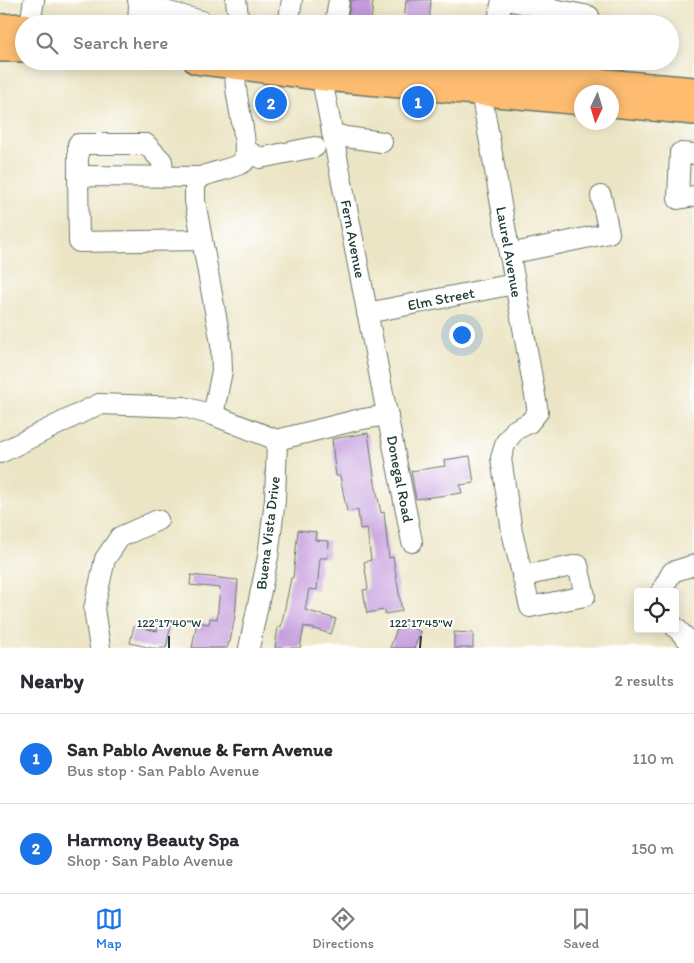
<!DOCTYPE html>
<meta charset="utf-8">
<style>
:root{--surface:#fff;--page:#f2f2f3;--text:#2b2b33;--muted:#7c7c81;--line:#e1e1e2;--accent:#1a73e8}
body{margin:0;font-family:Itim,sans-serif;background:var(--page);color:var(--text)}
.controls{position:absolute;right:15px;bottom:15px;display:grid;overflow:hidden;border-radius:5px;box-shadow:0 2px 12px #0003}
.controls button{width:45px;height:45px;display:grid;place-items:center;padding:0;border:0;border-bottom:1px solid var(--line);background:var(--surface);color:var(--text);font:25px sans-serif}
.compass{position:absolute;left:574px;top:85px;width:45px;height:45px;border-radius:50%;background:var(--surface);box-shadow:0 2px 12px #0003;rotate:184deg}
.you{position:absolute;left:461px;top:334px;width:18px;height:18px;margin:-12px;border:4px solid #fff;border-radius:50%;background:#1a73e8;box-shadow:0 0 0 8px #1a73e833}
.badge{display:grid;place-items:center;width:32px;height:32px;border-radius:50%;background:var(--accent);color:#fff;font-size:16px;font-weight:700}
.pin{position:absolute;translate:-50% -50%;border:2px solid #fff;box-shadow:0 1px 5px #0006}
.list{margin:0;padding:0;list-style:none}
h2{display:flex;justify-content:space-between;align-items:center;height:65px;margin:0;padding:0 20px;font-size:21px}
h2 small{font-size:16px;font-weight:400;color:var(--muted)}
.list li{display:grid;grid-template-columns:32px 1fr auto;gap:15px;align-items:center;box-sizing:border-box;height:90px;padding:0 20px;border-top:1px solid var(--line)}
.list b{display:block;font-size:19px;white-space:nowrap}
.list p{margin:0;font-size:16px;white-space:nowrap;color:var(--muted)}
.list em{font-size:16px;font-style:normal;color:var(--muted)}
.icon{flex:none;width:28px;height:28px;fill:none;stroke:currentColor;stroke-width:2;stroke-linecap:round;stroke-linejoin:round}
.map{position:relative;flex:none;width:694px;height:648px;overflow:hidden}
.search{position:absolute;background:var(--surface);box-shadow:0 2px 12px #0003;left:15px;right:15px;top:15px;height:55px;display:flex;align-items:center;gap:12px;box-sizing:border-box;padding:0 18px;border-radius:28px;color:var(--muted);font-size:19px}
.sheet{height:245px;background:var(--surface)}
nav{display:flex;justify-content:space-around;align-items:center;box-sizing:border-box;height:70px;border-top:1px solid var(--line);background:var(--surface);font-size:14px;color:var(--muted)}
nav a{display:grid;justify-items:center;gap:2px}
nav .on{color:var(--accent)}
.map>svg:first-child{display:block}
</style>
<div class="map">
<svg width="694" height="648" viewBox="0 0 694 648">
<rect width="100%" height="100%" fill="#fff"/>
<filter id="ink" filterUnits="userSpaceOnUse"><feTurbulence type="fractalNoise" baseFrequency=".02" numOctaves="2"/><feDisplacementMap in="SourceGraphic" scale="10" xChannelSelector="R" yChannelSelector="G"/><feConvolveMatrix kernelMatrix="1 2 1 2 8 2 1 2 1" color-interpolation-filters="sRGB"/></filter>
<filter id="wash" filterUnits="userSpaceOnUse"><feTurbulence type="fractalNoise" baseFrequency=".0096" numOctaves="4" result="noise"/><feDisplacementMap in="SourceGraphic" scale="20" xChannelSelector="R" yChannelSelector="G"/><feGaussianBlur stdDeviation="1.12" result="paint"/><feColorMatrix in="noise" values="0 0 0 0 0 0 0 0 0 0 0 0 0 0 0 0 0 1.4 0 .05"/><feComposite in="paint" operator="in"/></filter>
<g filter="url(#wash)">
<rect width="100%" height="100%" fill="#ece5c5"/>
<g id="blocks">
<g fill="#c39adc">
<polygon points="351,0 373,0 371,24 347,24"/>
<polygon points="406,0 431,0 429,24 404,24"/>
<polygon points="368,433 375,483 381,513 384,512 389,558 393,557 402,611 385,614 385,610 367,613 363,590 368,589 364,562 371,560 367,528 360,529 358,510 347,512 340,476 336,476 334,461 332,439"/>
<polygon points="470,456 474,483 460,485 462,493 416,499 411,471 445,466 444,460"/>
<polygon points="298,530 316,532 315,540 329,541 328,558 320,558 317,590 309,589 305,610 336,619 331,634 304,626 300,648 275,648 278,627 281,627 291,578 293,578"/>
<polygon points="191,575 238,580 235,616 230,642 229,642 227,648 192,648 197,622 209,624 210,618 217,619 220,588 190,585"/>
<polygon points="159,622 171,625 166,648 152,648 130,643 134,626 157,631"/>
<polygon points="399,623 421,632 414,648 390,648"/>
<polygon points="454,632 473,633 473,648 454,648"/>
</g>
</g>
</g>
<g filter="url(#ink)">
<use href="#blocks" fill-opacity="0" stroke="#677867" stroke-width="1"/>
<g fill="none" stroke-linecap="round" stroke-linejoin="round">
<g stroke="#677867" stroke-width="22">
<g id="minor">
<polyline points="138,0 139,4 138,24"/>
<polyline points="236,0 239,23 243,24"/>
<polyline points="506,0 589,16 587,24"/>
<polyline points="139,4 202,21 204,24"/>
<polyline points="30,24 34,0"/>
<polyline points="288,24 292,0"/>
<polyline points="335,24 339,0"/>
<polyline points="497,24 502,0"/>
<polyline points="328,61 324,90 412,542"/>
<polyline points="575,79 579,61"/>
<polyline points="483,80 481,92 538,412 529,423 515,430 506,442 501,458 512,532 530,607 585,596 578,565 522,576"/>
<polyline points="332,133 346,137 382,142"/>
<polyline points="246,150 260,158 315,147"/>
<polyline points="694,154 680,153 678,199 694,196"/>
<polyline points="78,176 78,144 146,144 162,161 163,176"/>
<polyline points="201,177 195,184 195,201 221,344 222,371 213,415"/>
<path d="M201,240l-122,2 -1,-66 123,1c14,-6 29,-7 43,-15 5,-32 -12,-64 -8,-96"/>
<polyline points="509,254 609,233 601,196"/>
<polyline points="367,313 514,284"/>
<polyline points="277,440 357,420 388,415"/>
<polyline points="0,453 99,404 184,407 213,415 277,440"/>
<polyline points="661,592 672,572 694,565"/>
<polyline points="675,627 686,638 694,643"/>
<polyline points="100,648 94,609 105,559 120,537 158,520"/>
<polyline points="249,648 268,557 275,500 277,440"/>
</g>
</g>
<g stroke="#677867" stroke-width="28">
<g id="major">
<polyline points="0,27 24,26"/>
<polyline points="0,49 24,49"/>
<polyline points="196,61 325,78 582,102"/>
<polyline points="376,61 694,90"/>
<polyline points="612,104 694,112"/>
</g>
</g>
<use href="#minor" stroke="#fff" stroke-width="20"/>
<use href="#major" stroke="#fdbc6f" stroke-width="25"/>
</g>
</g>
<path fill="none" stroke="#1f3d34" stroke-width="2" d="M169,648v-12M420,648l1,-12"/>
<g text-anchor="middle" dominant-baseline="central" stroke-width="4" stroke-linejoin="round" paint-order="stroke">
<g font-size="15" fill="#1f3d34" stroke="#fff">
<text transform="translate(353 239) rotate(79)">Fern Avenue</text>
<text transform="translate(509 252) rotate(80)">Laurel Avenue</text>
<text transform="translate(441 299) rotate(-11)">Elm Street</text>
<text transform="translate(400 479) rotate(79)">Donegal Road</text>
<text transform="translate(268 533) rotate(-83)">Buena Vista Drive</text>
</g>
</g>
<g font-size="12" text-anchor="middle" fill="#1f3d34" stroke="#fff" stroke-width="4" stroke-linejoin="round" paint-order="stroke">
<text x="169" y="627">122°17'40"W</text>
<text x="421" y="627">122°17'45"W</text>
</g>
</svg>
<div class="controls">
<button><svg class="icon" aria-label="locate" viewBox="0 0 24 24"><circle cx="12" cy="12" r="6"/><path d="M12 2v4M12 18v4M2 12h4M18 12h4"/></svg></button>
</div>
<svg class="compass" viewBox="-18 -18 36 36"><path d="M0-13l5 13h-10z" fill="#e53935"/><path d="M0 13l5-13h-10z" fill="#7c7c81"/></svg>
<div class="you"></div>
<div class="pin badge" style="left:418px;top:102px">1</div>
<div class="pin badge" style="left:271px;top:103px">2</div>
<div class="search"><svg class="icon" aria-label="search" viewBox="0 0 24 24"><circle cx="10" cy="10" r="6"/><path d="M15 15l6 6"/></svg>Search here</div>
</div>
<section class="sheet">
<h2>Nearby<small>2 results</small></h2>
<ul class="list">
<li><span class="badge">1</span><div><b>San Pablo Avenue &amp; Fern Avenue</b><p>Bus stop · San Pablo Avenue</p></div><em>110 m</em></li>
<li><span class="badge">2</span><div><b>Harmony Beauty Spa</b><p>Shop · San Pablo Avenue</p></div><em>150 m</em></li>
</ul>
</section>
<nav>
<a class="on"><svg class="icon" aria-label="map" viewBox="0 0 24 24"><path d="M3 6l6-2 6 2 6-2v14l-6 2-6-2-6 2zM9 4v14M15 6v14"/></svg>Map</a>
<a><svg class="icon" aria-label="directions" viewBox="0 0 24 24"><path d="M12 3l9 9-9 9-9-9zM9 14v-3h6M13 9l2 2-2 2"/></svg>Directions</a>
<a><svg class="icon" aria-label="saved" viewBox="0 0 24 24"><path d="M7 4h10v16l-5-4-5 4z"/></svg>Saved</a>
</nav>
